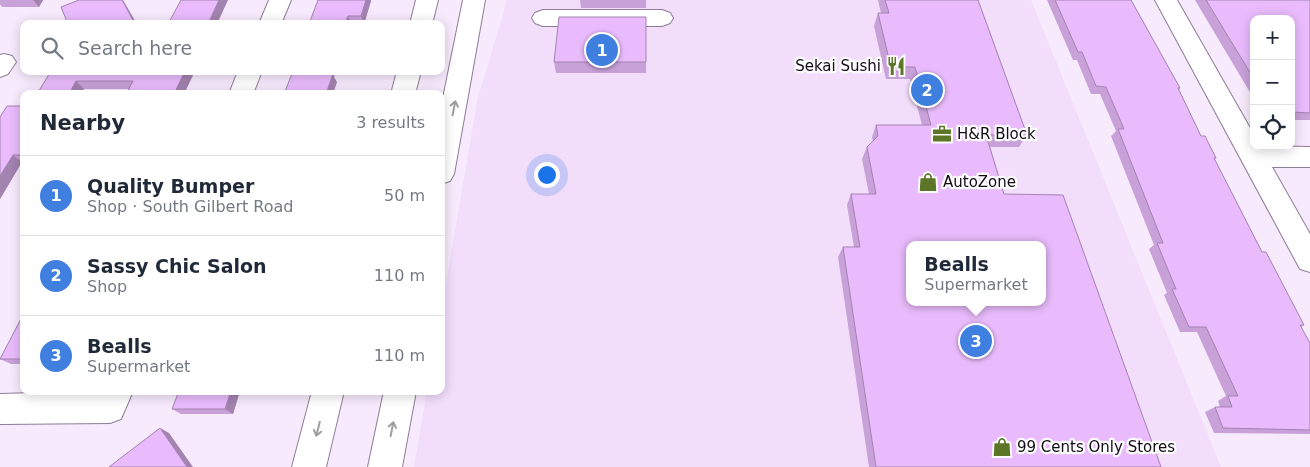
<!DOCTYPE html>
<meta charset="utf-8">
<style>
:root{--surface:#fff;--page:#f2f2f3;--text:#1f2937;--muted:#747a83;--line:#e0e1e3;--accent:#ea580c}
body{margin:0;font-family:"DejaVu Sans",sans-serif;background:var(--page);color:var(--text)}
.controls{position:absolute;right:15px;top:15px;display:grid;overflow:hidden;border-radius:10px;box-shadow:0 2px 12px #0003}
.controls button{width:45px;height:45px;display:grid;place-items:center;padding:0;border:0;border-bottom:1px solid var(--line);background:var(--surface);color:var(--text);font:25px sans-serif}
.you{position:absolute;left:546px;top:174px;width:18px;height:18px;margin:-12px;border:4px solid #fff;border-radius:50%;background:#1a73e8;box-shadow:0 0 0 8px #1a73e833}
.badge{display:grid;place-items:center;width:32px;height:32px;border-radius:50%;background:var(--accent);color:#fff;font-size:16px;font-weight:700}
.pin{position:absolute;translate:-50% -50%;border:2px solid #fff;box-shadow:0 1px 5px #0006}
.popup{position:absolute;left:906px;top:241px;width:140px;height:65px;box-sizing:border-box;display:grid;place-content:center;border-radius:10px;background:var(--surface);filter:drop-shadow(0 1px 4px #0005);font-size:16px;white-space:nowrap;color:var(--muted)}
.popup b{font-size:19px;color:var(--text)}
.popup::after{content:'';position:absolute;left:50%;top:100%;margin-left:-10px;border:10px solid transparent;border-top-color:var(--surface)}
.list{margin:0;padding:0;list-style:none}
h2{display:flex;justify-content:space-between;align-items:center;height:65px;margin:0;padding:0 20px;font-size:21px}
h2 small{font-size:16px;font-weight:400;color:var(--muted)}
.list li{display:grid;grid-template-columns:32px 1fr auto;gap:15px;align-items:center;box-sizing:border-box;height:80px;padding:0 20px;border-top:1px solid var(--line)}
.list b{display:block;font-size:19px;white-space:nowrap}
.list p{margin:0;font-size:16px;white-space:nowrap;color:var(--muted)}
.list em{font-size:16px;font-style:normal;color:var(--muted)}
.icon{flex:none;width:28px;height:28px;fill:none;stroke:currentColor;stroke-width:2;stroke-linecap:round;stroke-linejoin:round}
.map{position:relative;flex:none;width:1310px;height:467px;overflow:hidden}
.search{position:absolute;background:var(--surface);box-shadow:0 2px 12px #0003;left:20px;top:20px;width:425px;height:55px;display:flex;align-items:center;gap:12px;box-sizing:border-box;padding:0 18px;border-radius:10px;color:var(--muted);font-size:19px}
.panel{position:absolute;background:var(--surface);box-shadow:0 2px 12px #0003;left:20px;top:90px;width:425px;height:305px;border-radius:10px}
.map>svg:first-child{display:block}
</style>
<div class="map">
<svg width="1310" height="467" viewBox="0 0 1310 467">
<rect width="100%" height="100%" fill="#f7eafd"/>
<path fill="#f2ddfb" fill-rule="evenodd" d="M506,0h525l190,467h-807l13,-76h14v-79l37,-215 25,-82zM910,245h132v57h-132z"/>
<g fill="none" stroke-linecap="round" stroke-linejoin="round">
<g stroke="#8f7c97" stroke-width="2">
<g id="minor">
<polygon points="269,0 291,0 281,24 259,24"/>
<polygon points="1155,0 1177,0 1254,135 1254,146 1310,147 1310,167 1272,167 1310,234 1310,272 1300,269"/>
<polygon points="543,10 662,10 670,13 673,18 670,23 662,26 543,26 535,23 532,18 535,13"/>
<polygon points="4,54 12,56 16,62 8,74 0,77 0,55"/>
<polygon points="238,71 262,71 253,94 229,94"/>
<polygon points="101,391 133,391 121,419 110,423 0,424 0,394"/>
</g>
</g>
<g stroke="#8f7c97" stroke-width="2">
<g id="major">
<polygon points="416,0 438,0 432,24 410,24"/>
<polygon points="463,0 485,0 454,174 450,181 441,184 441,108"/>
<polygon points="397,71 421,71 415,94 391,94"/>
<polygon points="312,391 344,391 326,467 292,467"/>
<polygon points="384,391 416,391 402,467 368,467"/>
</g>
</g>
<use href="#minor" fill="#fff" fill-rule="evenodd"/>
<use href="#major" fill="#fff" fill-rule="evenodd"/>
</g>
<g fill="#c8a1d9">
<polygon points="0,0 43,0 39,7 2,7 0,4"/>
<polygon points="318,0 371,0 371,1 364,24 309,24"/>
<polygon points="580,0 646,0 646,8 581,8"/>
<polygon points="878,0 978,0 1027,135 1019,147 990,147 1004,194 1161,467 869,467 838,257 843,247 854,247 847,205 851,194 869,194 862,159 867,147 873,142 872,137 876,125 922,125 910,79 886,79 874,26 878,13 881,13"/>
<polygon points="1047,0 1131,0 1180,88 1179,90 1201,136 1216,158 1214,159 1262,252 1304,325 1301,327 1310,343 1310,434 1214,433 1205,412 1215,407 1220,407 1218,401 1226,396 1197,332 1180,332 1164,295 1167,293 1149,249 1154,245 1111,136 1116,131 1100,94 1091,94 1077,60 1073,60"/>
<polygon points="1195,0 1310,0 1310,120 1291,120 1291,19 1254,19 1254,99"/>
<polygon points="646,17 646,73 556,73 554,62"/>
<polygon points="51,71 195,71 184,94 126,94 129,89 84,89 81,94 37,94"/>
<polygon points="24,106 24,162 22,162 0,199 0,117"/>
<polygon points="24,313 24,364 11,364 0,359"/>
<polygon points="240,391 233,414 181,414 172,409"/>
</g>
<g fill="#a383b0">
<polygon points="33,0 43,0 39,7"/>
<polygon points="122,0 123,0 137,24 135,24"/>
<polygon points="219,0 228,0 217,24 208,24"/>
<polygon points="366,0 371,0 371,1 364,24 361,16"/>
<polygon points="348,16 351,24 345,24"/>
<polygon points="185,71 195,71 184,94 174,94"/>
<polygon points="329,71 336,71 334,77 337,82 333,94 326,94"/>
<polygon points="76,81 84,89 81,94 69,94"/>
<polygon points="13,155 22,162 0,199 0,176"/>
<polygon points="231,391 240,391 233,414 225,409"/>
<polygon points="160,428 169,433 193,467 187,467"/>
</g>
<g fill="#e9bbfc" stroke="#a383b0" fill-rule="evenodd">
<polygon points="79,0 122,0 135,24 68,24 61,7"/>
<polygon points="181,0 219,0 208,24 168,24"/>
<polygon points="318,0 366,0 361,16 348,16 345,24 309,24"/>
<path d="M885,0h93l49,135h-41l18,59 59,1 98,272h-285l-33,-220h17l-9,-53h25l-9,-47 11,-11 -2,-11h55l-16,-58h-24l-13,-54h11zM910,245h132v57h-132z"/>
<polygon points="1055,0 1131,0 1180,88 1178,88 1201,136 1205,136 1216,158 1214,158 1262,252 1266,252 1304,325 1300,325 1310,343 1310,430 1223,428 1215,407 1232,407 1228,396 1238,396 1206,327 1189,327 1172,289 1176,289 1157,243 1163,243 1118,129 1124,129 1106,87 1096,86 1082,52 1078,52"/>
<polygon points="1206,0 1310,0 1310,113 1291,112 1291,19 1254,19 1254,79"/>
<polygon points="559,17 646,17 646,62 554,62"/>
<polygon points="51,71 185,71 174,94 126,94 133,81 76,81 69,94 37,94"/>
<polygon points="293,71 329,71 328,74 333,74 326,94 284,94"/>
<polygon points="7,106 24,106 24,155 13,155 0,176 0,117"/>
<polygon points="24,313 24,359 0,359"/>
<polygon points="179,391 231,391 225,409 172,409"/>
<polygon points="160,428 187,467 109,467"/>
</g>
<defs><path id="oneway-shaft" d="M-6 0H5M1.5-3L5.5 0L1.5 3" fill="none" stroke-width="1.6" stroke-linecap="round" stroke-linejoin="round" transform="scale(1.25)"/></defs>
<g stroke="#a09da1">
<use href="#oneway-shaft" transform="translate(454 108) rotate(-79)"/>
<use href="#oneway-shaft" transform="translate(318 429) rotate(104)"/>
<use href="#oneway-shaft" transform="translate(392 429) rotate(-79)"/>
</g>
<defs>
<g id="restaurant-bare" transform="scale(1.5)"><path d="M-5-6h1v4h1v-4h1v4h1v-4h1v5L-1.5 .5V6h-2V.5L-5-1ZM5-6V6H3V1.5H1.5Q1.5-4 5-6Z" fill="#5d7527" stroke="#fdfdfd" stroke-width="2.5" paint-order="stroke"/></g>
<g id="office-bare" transform="scale(1.5)"><path d="M-6-3h4V-5.5h4V-3h4V5H-6ZM-1-4.5V-3h2v-1.5ZM-6 0V1H6V0Z" fill="#5d7527" stroke="#fdfdfd" stroke-width="2.5" paint-order="stroke"/></g>
<g id="shop-bare" transform="scale(1.5)"><path d="M-5-2.5h2.3a2.7 3.5 0 0 1 5.4 0H5L5.5 6h-11ZM-1.5-2.5h3a1.5 2.3 0 0 0-3 0Z" fill="#5d7527" stroke="#fdfdfd" stroke-width="2.5" paint-order="stroke"/></g>
</defs>
<g fill-rule="evenodd">
<use href="#restaurant-bare" x="896" y="66"/>
<use href="#office-bare" x="942" y="134"/>
<use href="#shop-bare" x="928" y="182"/>
<use href="#shop-bare" x="1002" y="447"/>
</g>
<g text-anchor="middle" dominant-baseline="central" stroke-width="4.5" stroke-linejoin="round" paint-order="stroke">
<g font-size="15" fill="#120b15" stroke="#fdfdfd" text-anchor="start">
<text x="881" y="66" text-anchor="end">Sekai Sushi</text>
<text x="957" y="134">H&amp;R Block</text>
<text x="943" y="182">AutoZone</text>
<text x="1017" y="447">99 Cents Only Stores</text>
</g>
</g>
</svg>
<div class="controls">
<button>+</button>
<button>−</button>
<button><svg class="icon" aria-label="locate" viewBox="0 0 24 24"><circle cx="12" cy="12" r="6"/><path d="M12 2v4M12 18v4M2 12h4M18 12h4"/></svg></button>
</div>
<div class="you"></div>
<div class="pin badge" style="left:602px;top:50px;background:#3f7fe0">1</div>
<div class="pin badge" style="left:927px;top:90px;background:#3f7fe0">2</div>
<div class="pin badge" style="left:976px;top:341px;background:#3f7fe0">3</div>
<div class="popup"><b>Bealls</b>Supermarket</div>
<div class="search"><svg class="icon" aria-label="search" viewBox="0 0 24 24"><circle cx="10" cy="10" r="6"/><path d="M15 15l6 6"/></svg>Search here</div>
<section class="panel">
<h2>Nearby<small>3 results</small></h2>
<ul class="list">
<li><span class="badge" style="background:#3f7fe0">1</span><div><b>Quality Bumper</b><p>Shop · South Gilbert Road</p></div><em>50 m</em></li>
<li><span class="badge" style="background:#3f7fe0">2</span><div><b>Sassy Chic Salon</b><p>Shop</p></div><em>110 m</em></li>
<li><span class="badge" style="background:#3f7fe0">3</span><div><b>Bealls</b><p>Supermarket</p></div><em>110 m</em></li>
</ul>
</section>
</div>
